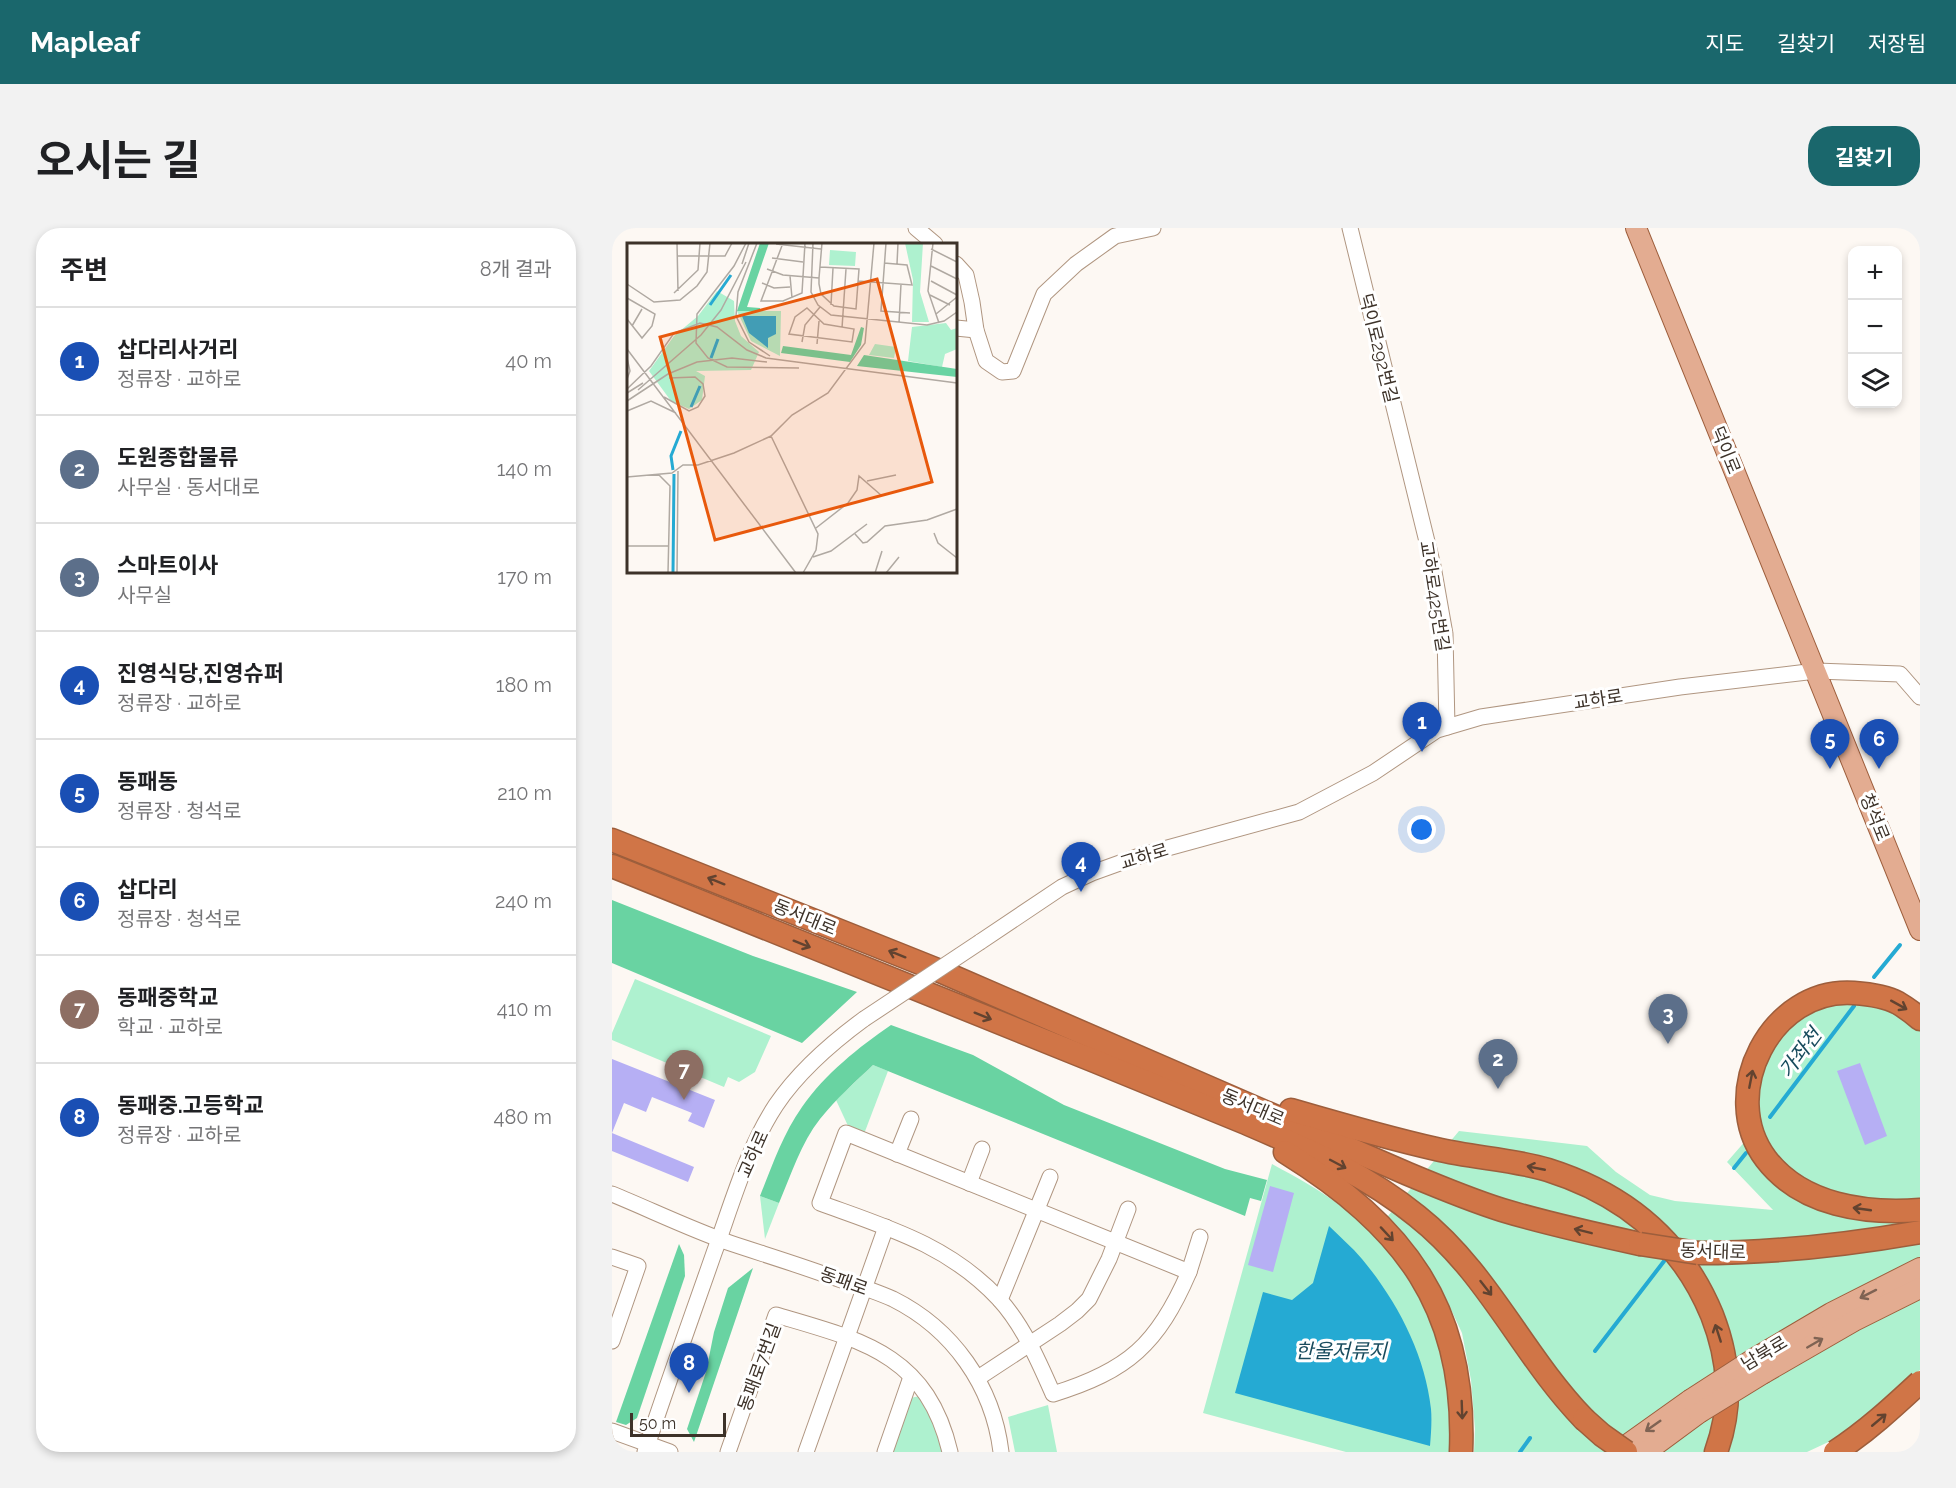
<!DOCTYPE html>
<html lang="ko">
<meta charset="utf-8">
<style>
:root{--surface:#fff;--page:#f2f2f2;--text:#202124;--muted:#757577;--line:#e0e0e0;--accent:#1a676c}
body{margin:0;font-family:Raleway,"Noto Sans KR",sans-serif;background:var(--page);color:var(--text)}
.controls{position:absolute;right:18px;top:18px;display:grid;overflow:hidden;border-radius:12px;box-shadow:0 3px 9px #0003}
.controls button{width:54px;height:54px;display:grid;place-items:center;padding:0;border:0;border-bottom:2px solid var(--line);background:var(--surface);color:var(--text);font:30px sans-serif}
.scale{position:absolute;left:18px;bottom:15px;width:96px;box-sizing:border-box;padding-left:6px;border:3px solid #3d3229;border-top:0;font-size:16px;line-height:21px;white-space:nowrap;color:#3d3229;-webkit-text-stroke:4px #fff;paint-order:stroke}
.you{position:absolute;left:810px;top:602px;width:21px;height:21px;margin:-15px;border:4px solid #fff;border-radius:50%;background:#1a73e8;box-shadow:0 0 0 9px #1a73e833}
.badge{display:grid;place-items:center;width:39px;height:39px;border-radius:50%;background:var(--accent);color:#fff;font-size:20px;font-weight:700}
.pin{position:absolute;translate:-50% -50px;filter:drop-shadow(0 2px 3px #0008)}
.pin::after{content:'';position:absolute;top:32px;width:21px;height:18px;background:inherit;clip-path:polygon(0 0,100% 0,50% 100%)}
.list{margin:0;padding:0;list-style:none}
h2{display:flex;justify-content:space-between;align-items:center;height:78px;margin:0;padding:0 24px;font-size:26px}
h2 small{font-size:20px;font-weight:400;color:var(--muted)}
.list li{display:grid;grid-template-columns:39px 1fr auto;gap:18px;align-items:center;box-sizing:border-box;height:108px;padding:0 24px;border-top:2px solid var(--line)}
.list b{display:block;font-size:22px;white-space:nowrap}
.list p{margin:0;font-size:20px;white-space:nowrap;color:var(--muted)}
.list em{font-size:20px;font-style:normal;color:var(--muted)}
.icon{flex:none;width:33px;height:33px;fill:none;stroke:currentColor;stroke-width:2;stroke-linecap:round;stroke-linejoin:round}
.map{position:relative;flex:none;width:1308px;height:1224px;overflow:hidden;border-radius:24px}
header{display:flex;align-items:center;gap:36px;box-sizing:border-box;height:84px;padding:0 30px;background:var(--accent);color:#fff}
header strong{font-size:28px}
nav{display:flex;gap:33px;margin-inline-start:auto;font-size:21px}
.intro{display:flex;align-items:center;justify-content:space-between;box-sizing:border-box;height:144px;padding:0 36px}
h1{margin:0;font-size:42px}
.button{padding:15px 27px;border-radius:24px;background:var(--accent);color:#fff;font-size:21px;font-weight:700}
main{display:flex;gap:36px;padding:0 36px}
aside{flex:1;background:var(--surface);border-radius:24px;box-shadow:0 3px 9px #0003}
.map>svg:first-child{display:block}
</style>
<header>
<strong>Mapleaf</strong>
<nav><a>지도</a><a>길찾기</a><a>저장됨</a></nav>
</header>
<div class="intro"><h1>오시는 길</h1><a class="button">길찾기</a></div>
<main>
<aside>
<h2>주변<small>8개 결과</small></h2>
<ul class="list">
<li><span class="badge" style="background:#1a4fb4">1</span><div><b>삽다리사거리</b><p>정류장 · 교하로</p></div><em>40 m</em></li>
<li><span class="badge" style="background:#5c6f8a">2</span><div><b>도원종합물류</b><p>사무실 · 동서대로</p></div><em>140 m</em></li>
<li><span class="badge" style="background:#5c6f8a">3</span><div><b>스마트이사</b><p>사무실</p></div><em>170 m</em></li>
<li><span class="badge" style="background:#1a4fb4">4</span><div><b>진영식당,진영슈퍼</b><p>정류장 · 교하로</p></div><em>180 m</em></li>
<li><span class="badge" style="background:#1a4fb4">5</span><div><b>동패동</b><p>정류장 · 청석로</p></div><em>210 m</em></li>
<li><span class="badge" style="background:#1a4fb4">6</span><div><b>삽다리</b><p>정류장 · 청석로</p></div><em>240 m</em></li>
<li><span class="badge" style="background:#8d6e63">7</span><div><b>동패중학교</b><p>학교 · 교하로</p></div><em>410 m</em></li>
<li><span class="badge" style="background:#1a4fb4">8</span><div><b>동패중.고등학교</b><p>정류장 · 교하로</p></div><em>480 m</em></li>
</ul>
</aside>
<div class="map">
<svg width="1308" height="1224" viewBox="0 0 1308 1224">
<rect width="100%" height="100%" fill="#fdf8f3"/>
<g fill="#aef1cf">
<polygon points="23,751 159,808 143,844 127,854 116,849 112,859 0,812 0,805"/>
<polygon points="1229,772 1279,780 1308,799 1308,1142 1265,1181 1225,1210 1195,1224 862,1224 863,1201 859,1152 850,1105 829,1060 803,1019 776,988 847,903 975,918 1004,944 1038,967 1063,973 1161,982 1115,934 1149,895 1146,875 1147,853 1155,828 1185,791"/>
<polygon points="261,837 276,843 252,906 237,900 224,872"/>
<path d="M660,936c24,13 48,26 70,43 57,42 96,111 108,181 4,20 2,43 2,64h-106l-143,-39z"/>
<polygon points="148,968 167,975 153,1011"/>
<polygon points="308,1168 315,1178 332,1224 281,1224 298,1170"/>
<polygon points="436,1177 445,1224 403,1224 396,1189"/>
</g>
<g fill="#69d3a2">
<polygon points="0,672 141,728 245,764 190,815 0,735"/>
<path d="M279,797l82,30 91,50 161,64 42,11 -6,21 -11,-3 -5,18 -372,-151c-18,17 -37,34 -53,54 -19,24 -29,56 -41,84l-19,-7c12,-30 23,-62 42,-89 23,-33 57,-60 89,-82z"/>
<polygon points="67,1016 72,1027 73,1048 25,1190 14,1197 4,1194"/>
<polygon points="141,1040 82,1214 75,1201 94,1144 102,1104 116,1060"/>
</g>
<path fill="#25aad3" d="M717,998c11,11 23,21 33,33 35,42 63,95 69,150 1,12 0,25 -1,37l-195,-53 28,-101 29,8 21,-17z"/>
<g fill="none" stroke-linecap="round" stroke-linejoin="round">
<g stroke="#25aad3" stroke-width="4">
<polyline points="1262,749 1288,717"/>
<polyline points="1158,889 1242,778"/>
<polyline points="1122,940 1134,925"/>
<polyline points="983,1123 1056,1028"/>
<polyline points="908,1224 918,1210"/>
</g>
</g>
<g fill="#b6aff4">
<polygon points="0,831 103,872 92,900 76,893 80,885 40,869 34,884 12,875 0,905"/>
<polygon points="1248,835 1275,908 1253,917 1225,843"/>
<polygon points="0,905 82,939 76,954 0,923"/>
<polygon points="658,958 682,965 661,1044 636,1037"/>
</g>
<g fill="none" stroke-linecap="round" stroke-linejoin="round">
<g stroke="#b09681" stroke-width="17">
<g id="minor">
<polyline points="304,0 323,16"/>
<polyline points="738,0 821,338 833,406 835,499"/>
<polyline points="344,36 354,47 360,74 364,102 374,133 390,144 401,143 432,66 464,36 503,8 541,0"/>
<polyline points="344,100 364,102"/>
<polyline points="368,714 450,659 480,645 530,627 687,584 761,545 825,502 869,489 1068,459 1204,443 1288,446 1308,469"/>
<path d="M234,905l343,139c-31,72 -61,99 -136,122 -14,-32 -30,-69 -54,-95 -50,-54 -113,-72 -179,-96z"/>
<polyline points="285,926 299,891"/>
<polyline points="357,955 370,921"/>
<path d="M0,966c39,16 78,35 118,49 33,11 66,21 99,33 21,7 44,14 64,23 60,30 100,87 108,153"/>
<polyline points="0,1029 26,1038 0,1113"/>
<polyline points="577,1044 588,1009"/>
<polyline points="388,1072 438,949"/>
<polyline points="366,1150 448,1096 465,1083 477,1071 497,1031 516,981"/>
<polyline points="0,1203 58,1224"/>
<path d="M33,1224c22,-67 46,-133 69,-199 18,-49 33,-104 62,-148 23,-34 54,-61 88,-86"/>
<path d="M116,1224l48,-137c85,25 151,39 174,137"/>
<polyline points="194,1224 274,999"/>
<polyline points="273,1224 299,1149"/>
</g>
</g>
<g stroke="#9d5e3c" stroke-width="22">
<g id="major">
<polyline points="1024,0 1308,702"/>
<polyline points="1143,1130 1219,1085 1308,1040"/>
<polyline points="1152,1145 1242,1093 1308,1060"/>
<polyline points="1005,1224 1078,1172"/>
<polyline points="1034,1224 1087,1185"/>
</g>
</g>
<g stroke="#9d5e3c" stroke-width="25">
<g id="highway">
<path d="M0,612l328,131 468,203c31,13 62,26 94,36 46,14 92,24 138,34"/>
<path d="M0,638c161,66 323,131 485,196 50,20 99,41 149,61 60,26 120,51 171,93 72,57 105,139 167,203"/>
<path d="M1308,791c-7,-6 -15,-12 -22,-16 -13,-7 -30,-9 -44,-10 -83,-6 -137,101 -88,166 36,47 100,55 154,51"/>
<path d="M679,882c48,14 96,28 145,39 37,9 76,10 112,21 76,24 133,70 164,145 18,46 21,90 4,137"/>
<path d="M673,924c119,74 182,155 176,300"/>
<path d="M1086,1025c75,0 148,-8 222,-21"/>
</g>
</g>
<use href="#minor" stroke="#fff" stroke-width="15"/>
<use href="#major" stroke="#e3ac91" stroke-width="20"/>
<use href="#highway" stroke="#d07547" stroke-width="22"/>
<g stroke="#b09681" stroke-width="17" stroke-linecap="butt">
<polyline id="minor-bridge" points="252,791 368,714"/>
</g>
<g stroke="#9d5e3c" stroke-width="22" stroke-linecap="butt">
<g id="major-bridge">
<polyline points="1078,1172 1143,1130"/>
<polyline points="1087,1185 1152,1145"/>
</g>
</g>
<g stroke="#9d5e3c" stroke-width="25" stroke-linecap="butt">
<g id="highway-bridge">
<polyline points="1028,1016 1086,1025"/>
<polyline points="972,1191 990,1207 1014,1224"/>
<path d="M1223,1224c31,-20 58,-45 85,-70"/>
</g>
</g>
<use href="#minor-bridge" stroke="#fff" stroke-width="15"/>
<use href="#major-bridge" stroke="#e3ac91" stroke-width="20"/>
<use href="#highway-bridge" stroke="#d07547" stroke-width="22"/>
</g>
<defs><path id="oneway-shaft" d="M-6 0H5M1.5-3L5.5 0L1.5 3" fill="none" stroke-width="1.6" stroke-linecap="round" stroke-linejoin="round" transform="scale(1.5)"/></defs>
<g stroke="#624330">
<use href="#oneway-shaft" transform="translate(104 653) rotate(-158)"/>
<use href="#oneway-shaft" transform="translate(190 716) rotate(22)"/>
<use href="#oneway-shaft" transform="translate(285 726) rotate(-158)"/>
<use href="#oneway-shaft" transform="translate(1287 777) rotate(29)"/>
<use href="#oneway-shaft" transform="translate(371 788) rotate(22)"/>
<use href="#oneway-shaft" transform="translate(1139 851) rotate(-79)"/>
<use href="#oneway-shaft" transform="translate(726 936) rotate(28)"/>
<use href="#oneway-shaft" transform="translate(924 940) rotate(-169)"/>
<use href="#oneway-shaft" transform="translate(1250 981) rotate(-172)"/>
<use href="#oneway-shaft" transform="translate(971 1003) rotate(-166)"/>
<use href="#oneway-shaft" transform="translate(775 1006) rotate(47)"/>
<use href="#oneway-shaft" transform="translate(874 1060) rotate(52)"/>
<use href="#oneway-shaft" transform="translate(1106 1105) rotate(-108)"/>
<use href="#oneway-shaft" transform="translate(850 1182) rotate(88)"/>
<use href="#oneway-shaft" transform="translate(1267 1192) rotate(-40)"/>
</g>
<g stroke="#7f6353">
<use href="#oneway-shaft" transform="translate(1256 1066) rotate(153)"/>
<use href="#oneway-shaft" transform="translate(1203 1115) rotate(-30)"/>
<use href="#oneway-shaft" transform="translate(1041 1198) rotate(145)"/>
</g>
<g text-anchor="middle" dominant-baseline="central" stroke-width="6" stroke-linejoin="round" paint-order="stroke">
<g font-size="18" fill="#3d3229" stroke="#fff">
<text transform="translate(767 120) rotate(76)">덕이로292번길</text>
<text transform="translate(1114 222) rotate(68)">덕이로</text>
<text transform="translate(823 368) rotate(81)">교하로425번길</text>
<text transform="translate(986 471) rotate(-9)">교하로</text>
<text transform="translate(1263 589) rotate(68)">청석로</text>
<text transform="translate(532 628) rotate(-17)">교하로</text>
<text transform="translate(193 689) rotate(22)">동서대로</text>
<text transform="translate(641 879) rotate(23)">동서대로</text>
<text transform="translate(141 926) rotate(-66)">교하로</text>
<text transform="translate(1101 1023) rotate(2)">동서대로</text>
<text transform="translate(232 1053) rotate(20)">동패로</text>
<text transform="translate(1152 1125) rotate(-31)">남북로</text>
<text transform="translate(147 1139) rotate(-70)">동패로7번길</text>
</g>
<g font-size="20" font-style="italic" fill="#184b5d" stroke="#fff">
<text transform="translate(1188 825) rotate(-53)">가좌천</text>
<text x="729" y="1123">한울저류지</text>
</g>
</g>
<g transform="translate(15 15)">
<rect width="330" height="330" fill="#fdf8f3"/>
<path d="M278,0h18l-3,49 9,30h-17l1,-42zM203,7l26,2 -1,14 -26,-1zM90,48l17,10 1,20 6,15 18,16 -8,18 -55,1 9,5 -3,24 -13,9 -18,-8 -22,-30 25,-35 24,-20zM110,68h44l-1,45 -29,-15zM319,80l5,7 6,-2v21l-12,5 -3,13 -34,-6 4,-34zM248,101l21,3 -2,11 -25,-3z" fill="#aef1cf"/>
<path d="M133,0h9l-22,64 13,1v3h-23zM234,84l3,1 -3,17 -11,17 -69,-9 2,-7 68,9zM237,112l93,14v8l-100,-11z" fill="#69d3a2"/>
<path d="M115,73h34v18l-8,4v10l-19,-15z" fill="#25aad3"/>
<path fill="none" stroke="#25aad3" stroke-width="3" d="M83,62l21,-30M84,115l7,-19M64,164l9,-21M46,227l-2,-14 10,-25M46,330l1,-99"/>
<path fill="none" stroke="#b0a9a2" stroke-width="1.5" d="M50,0l1,48M119,0l-12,23 -37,48 -1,29 12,15 19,9 72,1M130,0l-19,49 -2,24 13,26 21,14M156,0l-22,58h22l19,-8 3,-50M186,0l-2,49 7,13 13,10 96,10 17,-4 13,-9M259,0l-5,68 29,2M306,0l-5,48 11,32M149,1l45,5M304,6l26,13M50,13h48l7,-13M145,15l31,4M115,21l7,-21M270,21l1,-21M304,23l26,13M193,24l39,2 -3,40 -22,-3 -13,-12 -2,-10v-6l3,-35M140,26l16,6 36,3M163,33l2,22M231,38l54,4 -5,-20 -23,-2M304,38l26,14M135,40l12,5 16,-1M0,41l27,18 26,-2 17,-14 10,-14 3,-29M47,50l24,-23 2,-27M303,52l20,10M0,55l28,16 -3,12 -10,12 -15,-19M204,62l2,-37M180,65l17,16 30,5 -2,13 -63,-8 6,-17zM309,71l21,-17M272,80l2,-39M5,83l10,-17M215,85l4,-59M175,99l3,-17 15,-18M190,101l2,-23M0,106l169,224M0,115l3,13 -3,8M0,146l24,-23 23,-33 26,-10 17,4 30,23 19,8 191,25M11,147l63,-55 20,-25 25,-48M0,150l16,-10M37,154l25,14 9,-4 7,-11 -2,-12 -8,-7 -26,1M0,158l41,-27 29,-12 35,-4 35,4M0,168l24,-10 25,12M144,193l47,98 -2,16 -13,23M31,231l12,12 -2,87M0,234l45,-4 11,-8h15l36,-12 37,-17 21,-21 36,-22 37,-50 9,-100M240,238l29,-6M189,285l32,-25 9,-13 2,-14 23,20M307,290l4,10 19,15M228,291l8,9 4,-1 18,-16 42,-6 30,-11M0,303h41M186,314l18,-6 36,-27M50,330l1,-102M248,330l7,-22M259,330l13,-16"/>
<path fill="#e8590c" fill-opacity="0.15" stroke="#e8590c" stroke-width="3" d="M250,36l55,203 -217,58 -55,-203z"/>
<rect width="330" height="330" fill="none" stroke="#3d3229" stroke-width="3"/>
</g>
</svg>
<div class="controls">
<button>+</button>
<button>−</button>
<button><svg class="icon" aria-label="layers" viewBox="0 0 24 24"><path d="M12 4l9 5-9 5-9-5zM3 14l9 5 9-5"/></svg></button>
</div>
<div class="scale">50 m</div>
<div class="you"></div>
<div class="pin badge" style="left:810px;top:524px;background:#1a4fb4">1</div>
<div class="pin badge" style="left:886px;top:861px;background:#5c6f8a">2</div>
<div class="pin badge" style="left:1056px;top:816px;background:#5c6f8a">3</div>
<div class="pin badge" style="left:469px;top:664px;background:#1a4fb4">4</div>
<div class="pin badge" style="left:1218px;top:541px;background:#1a4fb4">5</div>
<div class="pin badge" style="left:1267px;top:541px;background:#1a4fb4">6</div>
<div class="pin badge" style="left:72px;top:872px;background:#8d6e63">7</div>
<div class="pin badge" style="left:77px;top:1165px;background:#1a4fb4">8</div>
</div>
</main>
